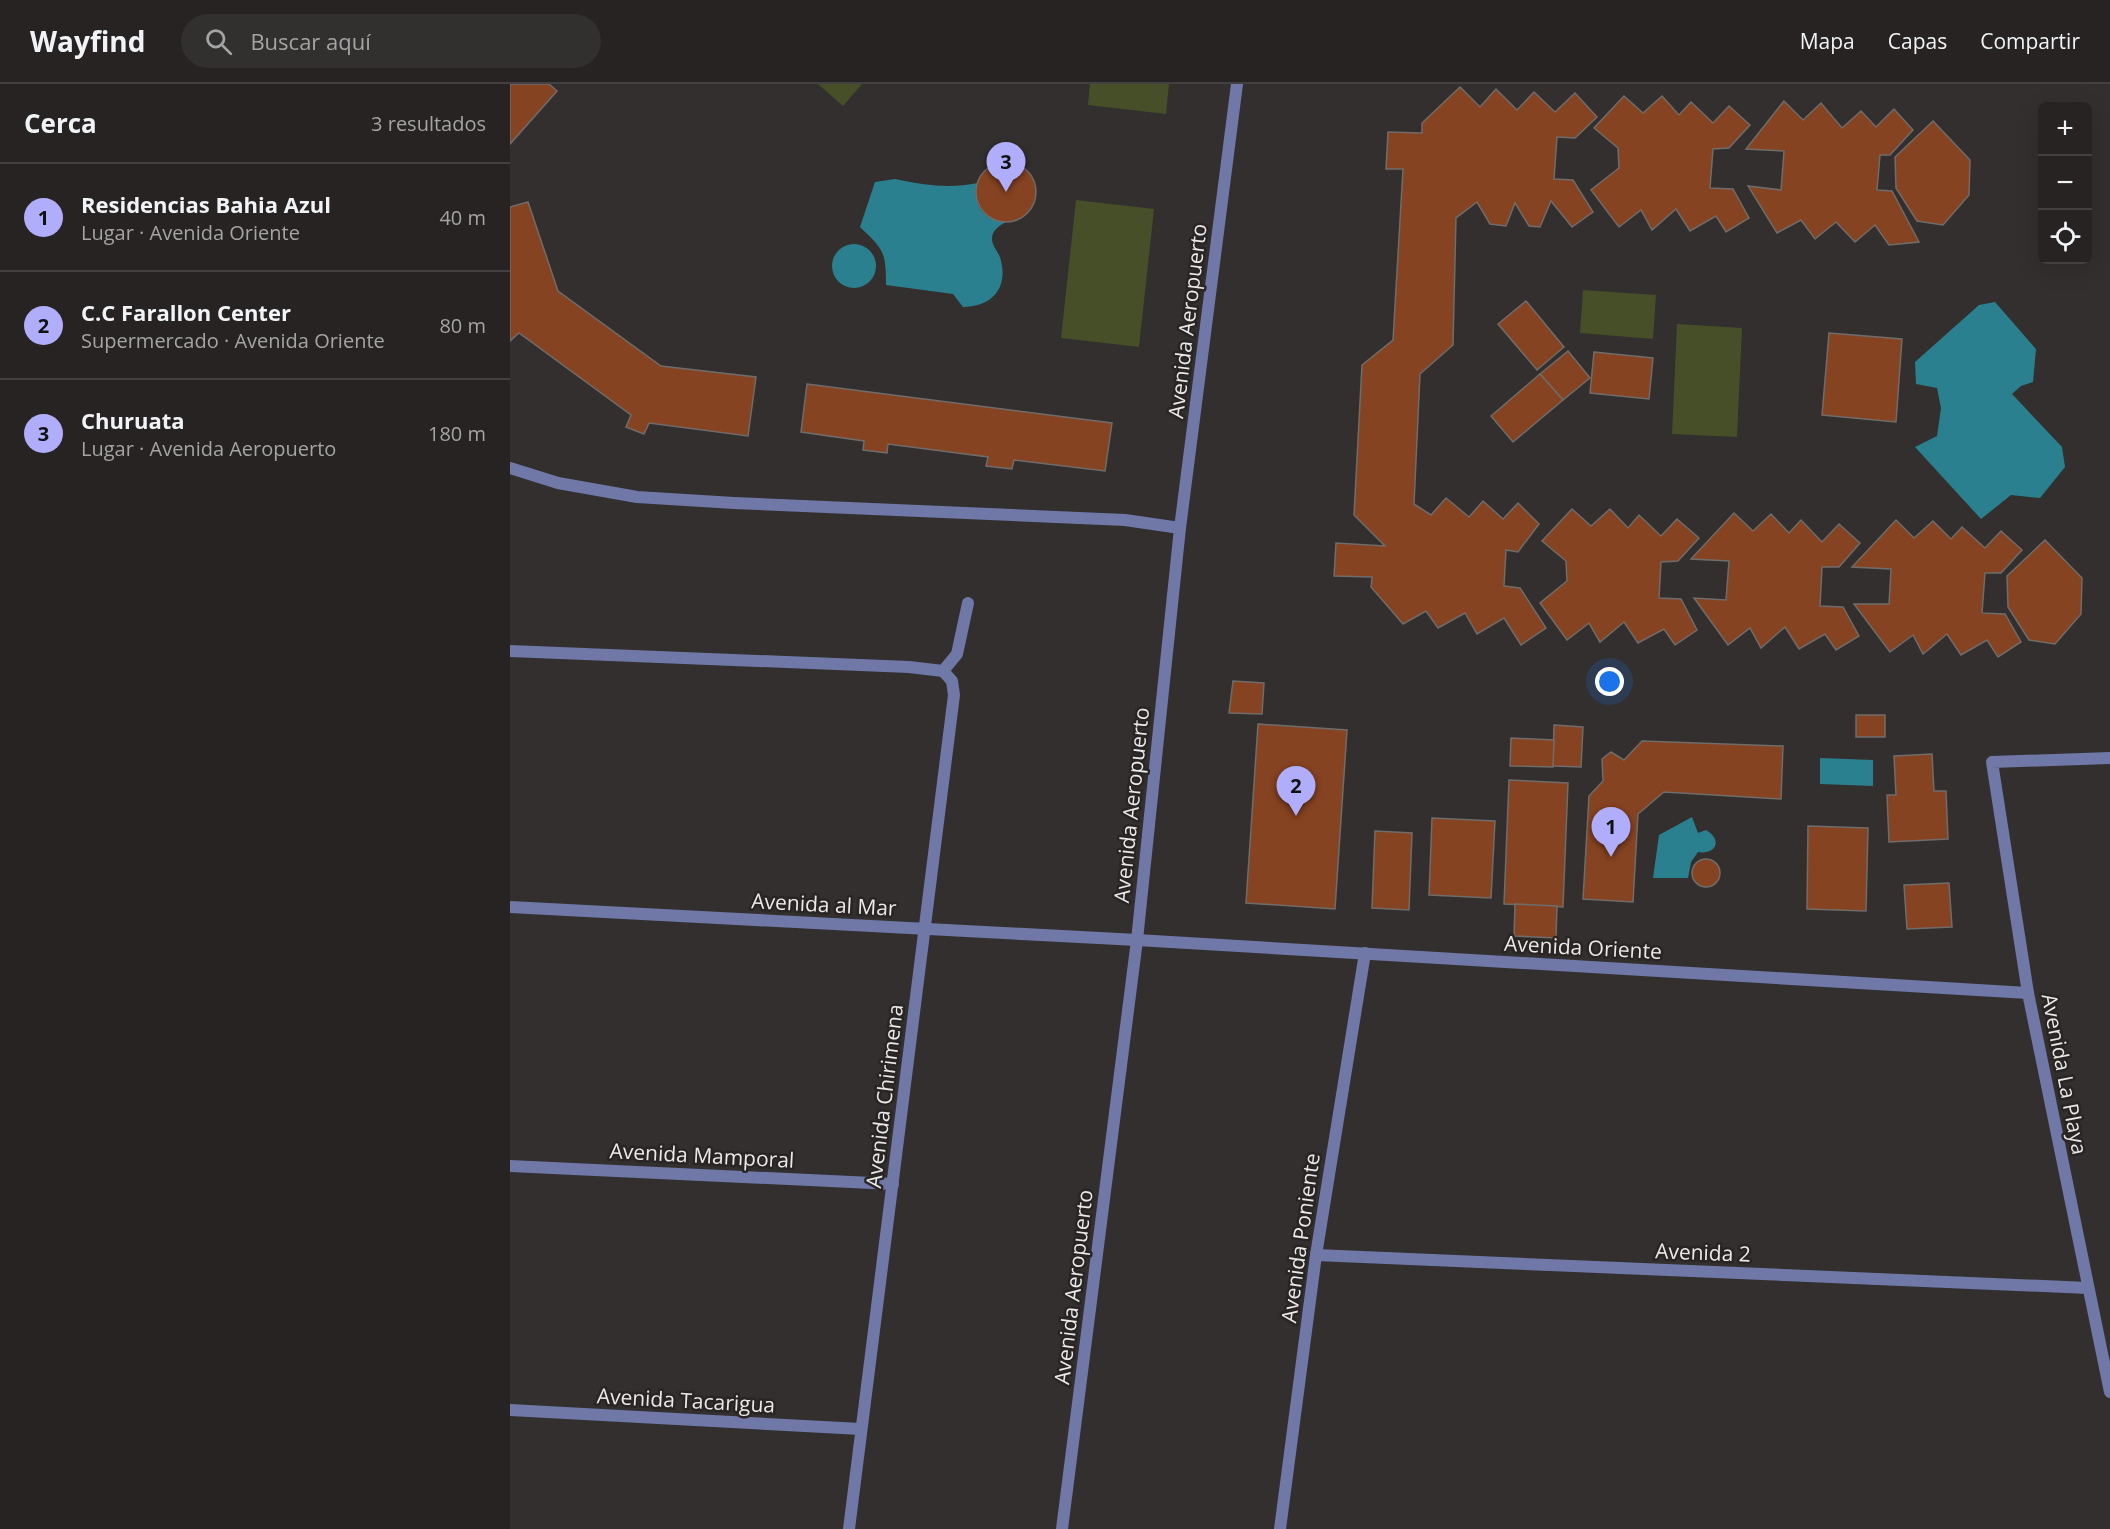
<!DOCTYPE html>
<html lang="es">
<meta charset="utf-8">
<style>
:root{--surface:#262322;--page:#322f2f;--text:#f1f3f6;--muted:#a4a4a5;--line:#424040;--accent:#b0aefa}
body{margin:0;font-family:"Open Sans",sans-serif;background:var(--page);color:var(--text)}
.controls{position:absolute;right:18px;top:18px;display:grid;overflow:hidden;border-radius:9px;box-shadow:0 6px 24px #0002}
.controls button{width:54px;height:54px;display:grid;place-items:center;padding:0;border:0;border-bottom:2px solid var(--line);background:var(--surface);color:var(--text);font:30px sans-serif}
.you{position:absolute;left:1100px;top:598px;width:21px;height:21px;margin:-15px;border:4px solid #fff;border-radius:50%;background:#1a73e8;box-shadow:0 0 0 9px #1a73e833}
.badge{display:grid;place-items:center;width:39px;height:39px;border-radius:50%;background:var(--accent);color:#111;font-size:20px;font-weight:700}
.pin{position:absolute;translate:-50% -50px;filter:drop-shadow(0 2px 3px #0008)}
.pin::after{content:'';position:absolute;top:32px;width:21px;height:18px;background:inherit;clip-path:polygon(0 0,100% 0,50% 100%)}
.list{margin:0;padding:0;list-style:none}
h2{display:flex;justify-content:space-between;align-items:center;height:78px;margin:0;padding:0 24px;font-size:26px}
h2 small{font-size:20px;font-weight:400;color:var(--muted)}
.list li{display:grid;grid-template-columns:39px 1fr auto;gap:18px;align-items:center;box-sizing:border-box;height:108px;padding:0 24px;border-top:2px solid var(--line)}
.list b{display:block;font-size:22px;white-space:nowrap}
.list p{margin:0;font-size:20px;white-space:nowrap;color:var(--muted)}
.list em{font-size:20px;font-style:normal;color:var(--muted)}
.icon{flex:none;width:33px;height:33px;fill:none;stroke:currentColor;stroke-width:2;stroke-linecap:round;stroke-linejoin:round}
.map{position:relative;flex:none;width:1600px;height:1445px;overflow:hidden}
header{display:flex;align-items:center;gap:36px;box-sizing:border-box;height:84px;padding:0 30px;background:var(--surface);border-bottom:2px solid var(--line)}
header strong{font-size:28px}
nav{display:flex;gap:33px;margin-inline-start:auto;font-size:21px}
.search{width:420px;height:54px;background:var(--page);display:flex;align-items:center;gap:15px;box-sizing:border-box;padding:0 21px;border-radius:33px;color:var(--muted);font-size:22px}
main{display:flex}
aside{flex:1;background:var(--surface)}
.map>svg:first-child{display:block}
</style>
<header>
<strong>Wayfind</strong>
<div class="search"><svg class="icon" aria-label="search" viewBox="0 0 24 24"><circle cx="10" cy="10" r="6"/><path d="M15 15l6 6"/></svg>Buscar aquí</div>
<nav><a>Mapa</a><a>Capas</a><a>Compartir</a></nav>
</header>
<main>
<aside>
<h2>Cerca<small>3 resultados</small></h2>
<ul class="list">
<li><span class="badge">1</span><div><b>Residencias Bahia Azul</b><p>Lugar · Avenida Oriente</p></div><em>40 m</em></li>
<li><span class="badge">2</span><div><b>C.C Farallon Center</b><p>Supermercado · Avenida Oriente</p></div><em>80 m</em></li>
<li><span class="badge">3</span><div><b>Churuata</b><p>Lugar · Avenida Aeropuerto</p></div><em>180 m</em></li>
</ul>
</aside>
<div class="map">
<svg width="1600" height="1445" viewBox="0 0 1600 1445">
<rect width="100%" height="100%" fill="#322f2e"/>
<g fill="#464f27">
<polygon points="308,0 352,0 333,22"/>
<polygon points="580,0 659,0 656,30 578,21"/>
<polygon points="566,116 644,125 629,263 551,254"/>
<polygon points="1073,206 1146,211 1143,255 1070,249"/>
<polygon points="1167,240 1232,244 1227,353 1162,350"/>
</g>
<g fill="#2b808f">
<path d="M385,95c29,6 54,10 83,4 -5,25 5,35 28,39 -7,4 -14,8 -14,17 0,8 8,14 9,22 7,28 -10,46 -38,46l-10,-13 -67,-9c0,-33 -2,-35 -26,-58l15,-45z"/>
<circle cx="344" cy="182" r="22"/>
<polygon points="1485,218 1526,265 1523,298 1511,302 1502,310 1552,363 1555,383 1530,414 1501,411 1471,435 1405,363 1427,352 1431,324 1427,304 1406,300 1405,278 1469,221"/>
<polygon points="1310,674 1363,676 1363,702 1310,700"/>
<path d="M1182,733l6,16 8,-3c17,10 10,25 -8,22l-7,10 -3,16h-35l6,-43z"/>
</g>
<g fill="#864321" stroke="#706c6a" stroke-width="1.5">
<polygon points="0,0 39,0 47,7 0,60"/>
<polygon points="950,3 970,23 986,5 1007,26 1024,8 1045,28 1065,9 1087,33 1065,54 1047,53 1044,95 1063,96 1083,128 1062,143 1041,117 1030,143 1019,142 1005,119 996,142 980,140 967,118 946,134 943,261 910,290 904,420 921,431 936,414 959,433 973,417 993,435 1008,419 1029,440 1008,468 996,466 994,502 1010,504 1036,544 1011,561 994,534 967,550 955,529 928,544 916,527 893,540 861,503 862,493 824,492 826,459 875,462 844,431 852,281 883,256 893,85 876,85 878,48 912,49 912,39"/>
<polygon points="1114,12 1133,29 1152,12 1169,31 1181,18 1203,39 1219,22 1240,41 1219,64 1203,65 1200,104 1223,105 1239,134 1216,148 1206,132 1180,147 1166,125 1142,146 1131,126 1109,143 1081,106 1109,84 1108,64 1084,44"/>
<polygon points="1274,17 1293,36 1311,19 1332,44 1351,27 1366,43 1384,25 1403,46 1380,71 1370,71 1367,106 1382,107 1409,158 1379,161 1365,141 1345,158 1326,138 1305,155 1291,136 1267,149 1238,102 1271,106 1274,67 1236,65"/>
<polygon points="1423,37 1460,76 1459,111 1433,141 1407,137 1386,104 1385,73"/>
<circle cx="496" cy="108" r="30"/>
<polygon points="18,118 48,207 151,282 246,293 238,352 139,339 134,350 116,343 121,331 9,249 0,257 0,123"/>
<polygon points="1016,217 1054,263 1027,286 988,240"/>
<polygon points="1319,249 1392,255 1386,338 1312,331"/>
<polygon points="1058,267 1080,294 1053,316 1030,290"/>
<polygon points="1084,268 1143,274 1139,315 1080,309"/>
<polygon points="1030,290 1053,316 1003,358 981,332"/>
<polygon points="297,300 602,339 595,387 504,376 502,385 476,382 478,373 378,360 377,369 353,366 354,357 291,348"/>
<polygon points="1062,425 1081,442 1100,425 1118,444 1129,431 1151,452 1167,435 1189,454 1168,477 1151,478 1149,514 1171,515 1187,546 1165,561 1154,545 1128,559 1114,538 1090,558 1079,539 1057,556 1030,519 1057,497 1056,477 1032,457"/>
<polygon points="1224,429 1243,447 1261,430 1279,449 1291,436 1312,458 1329,440 1350,459 1329,483 1312,483 1310,522 1333,523 1349,552 1326,566 1315,550 1289,565 1275,543 1251,564 1240,544 1218,561 1184,514 1216,516 1219,477 1181,475"/>
<polygon points="1386,436 1404,454 1423,437 1441,455 1452,443 1475,464 1491,447 1512,466 1491,489 1475,489 1472,529 1495,530 1511,558 1488,573 1477,556 1451,571 1437,550 1413,570 1403,551 1380,568 1344,520 1379,520 1381,485 1342,483"/>
<polygon points="1535,456 1572,494 1571,530 1545,560 1519,556 1498,523 1497,492"/>
<polygon points="723,597 754,599 752,630 719,629"/>
<rect x="1346" y="631" width="29" height="22"/>
<polygon points="748,640 837,646 825,825 736,819"/>
<polygon points="1044,641 1073,643 1071,683 1043,682"/>
<polygon points="1001,654 1044,656 1043,683 1000,682"/>
<polygon points="1132,657 1273,662 1271,715 1154,708 1128,730 1123,818 1073,815 1079,712 1093,697 1092,675 1101,668 1114,676"/>
<polygon points="1422,670 1424,707 1436,707 1438,755 1379,758 1377,711 1386,711 1384,672"/>
<polygon points="999,696 1058,699 1053,823 994,820"/>
<polygon points="922,734 985,737 981,814 919,811"/>
<polygon points="1298,742 1358,744 1356,827 1297,825"/>
<polygon points="865,747 902,749 899,826 862,824"/>
<circle cx="1196" cy="789" r="14"/>
<polygon points="1439,799 1442,843 1397,845 1394,801"/>
<polygon points="1005,820 1047,822 1046,854 1004,852"/>
</g>
<g fill="none" stroke-linecap="round" stroke-linejoin="round">
<polyline stroke="#6f78a7" stroke-width="12" points="0,384 48,399 127,413 224,419 615,436 670,444"/>
<g stroke="#6f78a7" stroke-width="12">
<polyline points="0,567 399,583 433,587"/>
<polyline points="433,587 447,570 458,519"/>
<polyline points="1600,674 1482,678 1518,909 1600,1308"/>
<polyline points="0,823 627,856 1518,909"/>
<polyline points="0,1082 383,1100"/>
<polyline points="806,1171 1578,1204"/>
<polyline points="0,1326 351,1345"/>
<polyline points="339,1445 444,611 442,597 433,587"/>
<polyline points="552,1445 627,856 670,444 727,0"/>
<polyline points="770,1445 806,1171 855,869"/>
</g>
</g>
<g text-anchor="middle" dominant-baseline="central" stroke-width="5" stroke-linejoin="round" paint-order="stroke">
<g font-size="21" fill="#ebe9e8" stroke="#282524">
<text transform="translate(677 237) rotate(-83)">Avenida Aeropuerto</text>
<text transform="translate(621 721) rotate(-84)">Avenida Aeropuerto</text>
<text transform="translate(314 820) rotate(3)">Avenida al Mar</text>
<text transform="translate(1073 863) rotate(3)">Avenida Oriente</text>
<text transform="translate(1555 990) rotate(79)">Avenida La Playa</text>
<text transform="translate(374 1012) rotate(-83)">Avenida Chirimena</text>
<text transform="translate(192 1071) rotate(3)">Avenida Mamporal</text>
<text transform="translate(790 1154) rotate(-82)">Avenida Poniente</text>
<text transform="translate(1193 1168) rotate(2)">Avenida 2</text>
<text transform="translate(563 1203) rotate(-83)">Avenida Aeropuerto</text>
<text transform="translate(176 1316) rotate(3)">Avenida Tacarigua</text>
</g>
</g>
</svg>
<div class="controls">
<button>+</button>
<button>−</button>
<button><svg class="icon" aria-label="locate" viewBox="0 0 24 24"><circle cx="12" cy="12" r="6"/><path d="M12 2v4M12 18v4M2 12h4M18 12h4"/></svg></button>
</div>
<div class="you"></div>
<div class="pin badge" style="left:1101px;top:773px">1</div>
<div class="pin badge" style="left:786px;top:732px">2</div>
<div class="pin badge" style="left:496px;top:108px">3</div>
</div>
</main>
